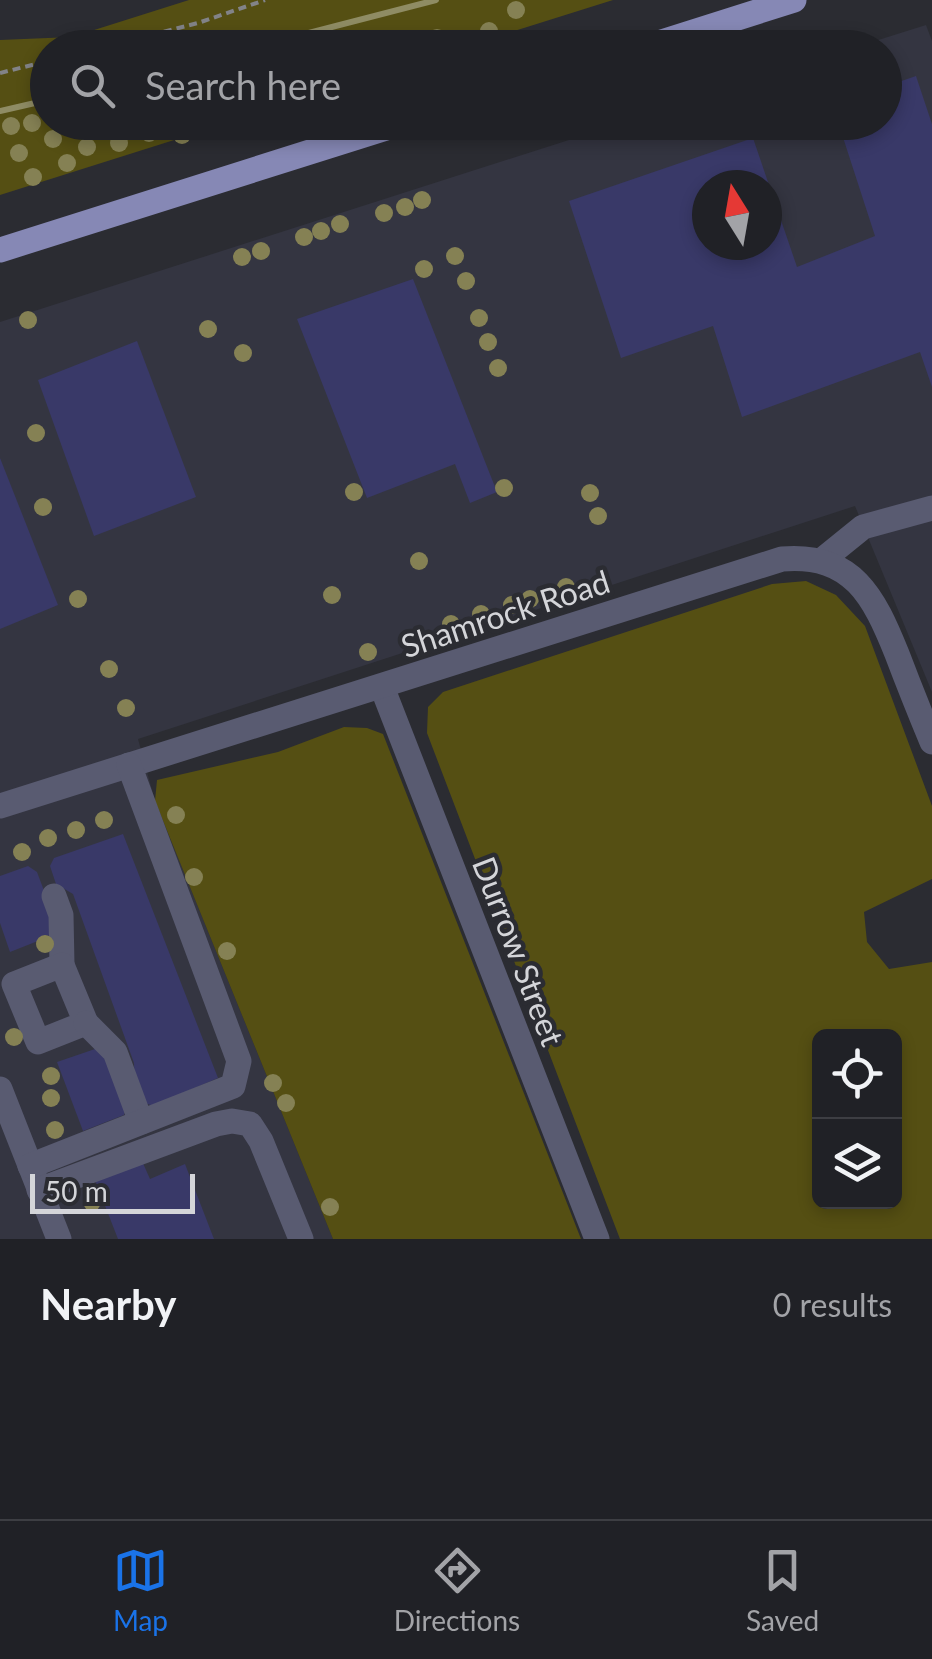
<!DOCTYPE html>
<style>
:root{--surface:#202126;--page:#28292e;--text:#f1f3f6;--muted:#a2a3a7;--line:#3d3e43;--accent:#1a73e8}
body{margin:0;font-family:Lato,sans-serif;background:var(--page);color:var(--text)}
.controls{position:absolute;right:30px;bottom:30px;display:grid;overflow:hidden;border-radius:15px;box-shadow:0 5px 15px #0003}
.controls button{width:90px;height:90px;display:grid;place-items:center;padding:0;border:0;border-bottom:2px solid var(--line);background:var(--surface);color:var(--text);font:50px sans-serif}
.compass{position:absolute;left:692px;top:170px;width:90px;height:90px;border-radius:50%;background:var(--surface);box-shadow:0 5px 15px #0003;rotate:349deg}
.scale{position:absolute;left:30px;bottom:25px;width:165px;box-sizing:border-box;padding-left:10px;border:5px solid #d4d5d9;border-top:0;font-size:28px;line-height:35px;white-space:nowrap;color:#d4d5d9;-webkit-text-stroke:8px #2b2c32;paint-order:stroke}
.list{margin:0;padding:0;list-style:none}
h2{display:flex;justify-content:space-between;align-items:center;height:130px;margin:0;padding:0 40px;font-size:42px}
h2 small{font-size:32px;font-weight:400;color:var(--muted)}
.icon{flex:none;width:55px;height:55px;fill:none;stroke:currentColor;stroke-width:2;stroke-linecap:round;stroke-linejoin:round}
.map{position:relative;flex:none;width:932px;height:1239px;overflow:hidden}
.search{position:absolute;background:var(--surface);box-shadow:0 5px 15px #0003;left:30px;right:30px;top:30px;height:110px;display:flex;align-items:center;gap:25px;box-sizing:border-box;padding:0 35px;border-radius:55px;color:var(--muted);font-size:38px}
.sheet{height:280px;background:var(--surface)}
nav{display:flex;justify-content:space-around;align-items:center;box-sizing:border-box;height:140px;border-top:2px solid var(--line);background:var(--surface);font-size:28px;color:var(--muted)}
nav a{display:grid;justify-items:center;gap:5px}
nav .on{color:var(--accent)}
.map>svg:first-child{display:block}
</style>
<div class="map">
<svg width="932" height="1239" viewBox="0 0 932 1239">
<rect width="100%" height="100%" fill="#2b2c32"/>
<path fill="#343541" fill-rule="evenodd" d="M926,25l6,16v651l-77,-186 -717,233 17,62 178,438h-333v-917l622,-199 262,-1v-74l-28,-1zM707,185h60v60h-60z"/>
<g fill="#554f13" fill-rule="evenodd">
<polygon points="189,0 613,0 463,47 48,48 48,122 228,123 0,195 0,40 72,37"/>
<path d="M806,581l30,14 29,31 67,180v73l-68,33 3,30 22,27 43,-7v277h-312l-193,-506 1,-26 15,-15 329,-108zM894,1036v166h-74v-166z"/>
<polygon points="344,727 367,728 383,734 581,1239 333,1239 155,801 157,780 278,752"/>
</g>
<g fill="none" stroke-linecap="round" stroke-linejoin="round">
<g stroke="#8f8c64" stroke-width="6">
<polyline points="251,48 436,0"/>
<polyline points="0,111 48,100"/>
</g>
</g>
<g fill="#393968" fill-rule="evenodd">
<path d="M916,76l16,48v263l-12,-35 -178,65 -29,-91 -92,32 -52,-157 184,-63 44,129 78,-31 -37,-114h46v-35zM707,185h60v60h-60z"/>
<polygon points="413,279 497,492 470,503 455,464 367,498 297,319"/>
<polygon points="137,341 196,497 94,536 38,380"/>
<polygon points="0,458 58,605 0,629"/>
<polygon points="123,834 218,1078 153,1106 140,1101 135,1091 134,1063 73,894 56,884 50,866 54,858"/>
<polygon points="28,866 37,872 55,920 48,937 10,952 0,923 0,876"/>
<polygon points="95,1049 109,1056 127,1106 124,1115 83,1131 57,1062"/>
<polygon points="142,1161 150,1179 185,1164 214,1239 118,1239 95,1180"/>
</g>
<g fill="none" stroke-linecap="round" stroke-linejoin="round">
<g stroke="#828388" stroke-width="4" stroke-dasharray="8 5" stroke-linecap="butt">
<polyline points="101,48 198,23 265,0"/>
<polyline points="0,73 48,61"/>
</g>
<g stroke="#595b71" stroke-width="25">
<polyline points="821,561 863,527 932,508"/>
<polyline points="382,687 597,1239"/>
<path d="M0,806l782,-247c71,-6 92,38 115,95 11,29 23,59 35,88"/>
<polyline points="54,896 61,915 62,965"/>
<polygon points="62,965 86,1023 38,1042 14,984"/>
<polyline points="86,1023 115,1052 141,1122"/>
<polyline points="0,1089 59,1239"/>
<polyline points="30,1166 233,1086 239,1061 129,765"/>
<polyline points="39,1190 216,1124 232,1121 250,1124 261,1141 301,1239"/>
</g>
<g stroke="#8688b5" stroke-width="25">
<polyline points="643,48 794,0"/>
<polyline points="0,250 405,122"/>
</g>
</g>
<g fill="#858154">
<circle cx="516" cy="10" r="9"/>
<circle cx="489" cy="31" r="9"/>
<circle cx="437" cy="38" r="9"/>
<circle cx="32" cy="123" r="9"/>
<circle cx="11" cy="126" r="9"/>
<circle cx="149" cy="133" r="9"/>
<circle cx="182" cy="135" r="9"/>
<circle cx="53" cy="139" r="9"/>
<circle cx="119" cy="143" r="9"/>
<circle cx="87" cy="147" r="9"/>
<circle cx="19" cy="153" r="9"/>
<circle cx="67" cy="163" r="9"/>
<circle cx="33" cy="177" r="9"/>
<circle cx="422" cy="200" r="9"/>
<circle cx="405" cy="207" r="9"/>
<circle cx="384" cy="213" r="9"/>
<circle cx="340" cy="224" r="9"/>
<circle cx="321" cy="231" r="9"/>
<circle cx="304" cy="237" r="9"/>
<circle cx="261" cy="251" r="9"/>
<circle cx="455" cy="256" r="9"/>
<circle cx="242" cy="257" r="9"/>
<circle cx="424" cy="269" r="9"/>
<circle cx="466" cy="281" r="9"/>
<circle cx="479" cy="318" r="9"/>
<circle cx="28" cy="320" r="9"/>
<circle cx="208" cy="329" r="9"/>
<circle cx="488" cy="342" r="9"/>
<circle cx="243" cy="353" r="9"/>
<circle cx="498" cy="368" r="9"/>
<circle cx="36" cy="433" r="9"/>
<circle cx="504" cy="488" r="9"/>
<circle cx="354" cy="492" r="9"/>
<circle cx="590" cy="493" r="9"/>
<circle cx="43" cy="507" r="9"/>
<circle cx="598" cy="516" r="9"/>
<circle cx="419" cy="561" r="9"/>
<circle cx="566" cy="587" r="9"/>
<circle cx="549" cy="593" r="9"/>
<circle cx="332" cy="595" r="9"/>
<circle cx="78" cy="599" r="9"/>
<circle cx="530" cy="599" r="9"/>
<circle cx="512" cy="605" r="9"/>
<circle cx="481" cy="614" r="9"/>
<circle cx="451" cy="624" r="9"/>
<circle cx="368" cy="652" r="9"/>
<circle cx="109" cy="669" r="9"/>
<circle cx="126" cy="708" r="9"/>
<circle cx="176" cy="815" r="9"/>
<circle cx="104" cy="820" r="9"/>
<circle cx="76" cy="830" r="9"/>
<circle cx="48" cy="838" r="9"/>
<circle cx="22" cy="852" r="9"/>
<circle cx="194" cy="877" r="9"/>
<circle cx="45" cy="944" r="9"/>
<circle cx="227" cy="951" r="9"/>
<circle cx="14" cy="1037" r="9"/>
<circle cx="51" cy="1076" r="9"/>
<circle cx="273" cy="1083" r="9"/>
<circle cx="51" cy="1098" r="9"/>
<circle cx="286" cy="1103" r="9"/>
<circle cx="55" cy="1130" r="9"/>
<circle cx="92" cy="1202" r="9"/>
<circle cx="330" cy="1207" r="9"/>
</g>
<g text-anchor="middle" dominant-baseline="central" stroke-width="9" stroke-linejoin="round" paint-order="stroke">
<g font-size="32" fill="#d4d5d9" stroke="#2b2c32">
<text transform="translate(505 613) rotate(-18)">Shamrock Road</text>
<text transform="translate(519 951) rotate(69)">Durrow Street</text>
</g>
</g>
</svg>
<div class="controls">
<button><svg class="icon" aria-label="locate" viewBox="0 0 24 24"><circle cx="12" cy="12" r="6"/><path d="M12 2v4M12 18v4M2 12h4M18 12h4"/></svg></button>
<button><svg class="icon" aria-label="layers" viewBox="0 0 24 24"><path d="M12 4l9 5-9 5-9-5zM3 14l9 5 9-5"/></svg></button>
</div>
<svg class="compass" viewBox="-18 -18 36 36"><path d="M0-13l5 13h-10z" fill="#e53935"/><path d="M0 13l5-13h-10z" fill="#a2a3a7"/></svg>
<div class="scale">50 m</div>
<div class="search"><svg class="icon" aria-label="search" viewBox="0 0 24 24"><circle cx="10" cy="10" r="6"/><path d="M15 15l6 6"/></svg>Search here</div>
</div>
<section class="sheet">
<h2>Nearby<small>0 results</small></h2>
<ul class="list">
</ul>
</section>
<nav>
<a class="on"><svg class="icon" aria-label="map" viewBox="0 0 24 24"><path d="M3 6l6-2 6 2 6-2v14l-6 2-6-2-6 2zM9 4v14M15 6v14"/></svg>Map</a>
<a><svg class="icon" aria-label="directions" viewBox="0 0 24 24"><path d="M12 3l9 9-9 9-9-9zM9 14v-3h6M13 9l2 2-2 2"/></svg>Directions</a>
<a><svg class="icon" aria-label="saved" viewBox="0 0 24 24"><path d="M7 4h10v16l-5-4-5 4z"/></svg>Saved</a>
</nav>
